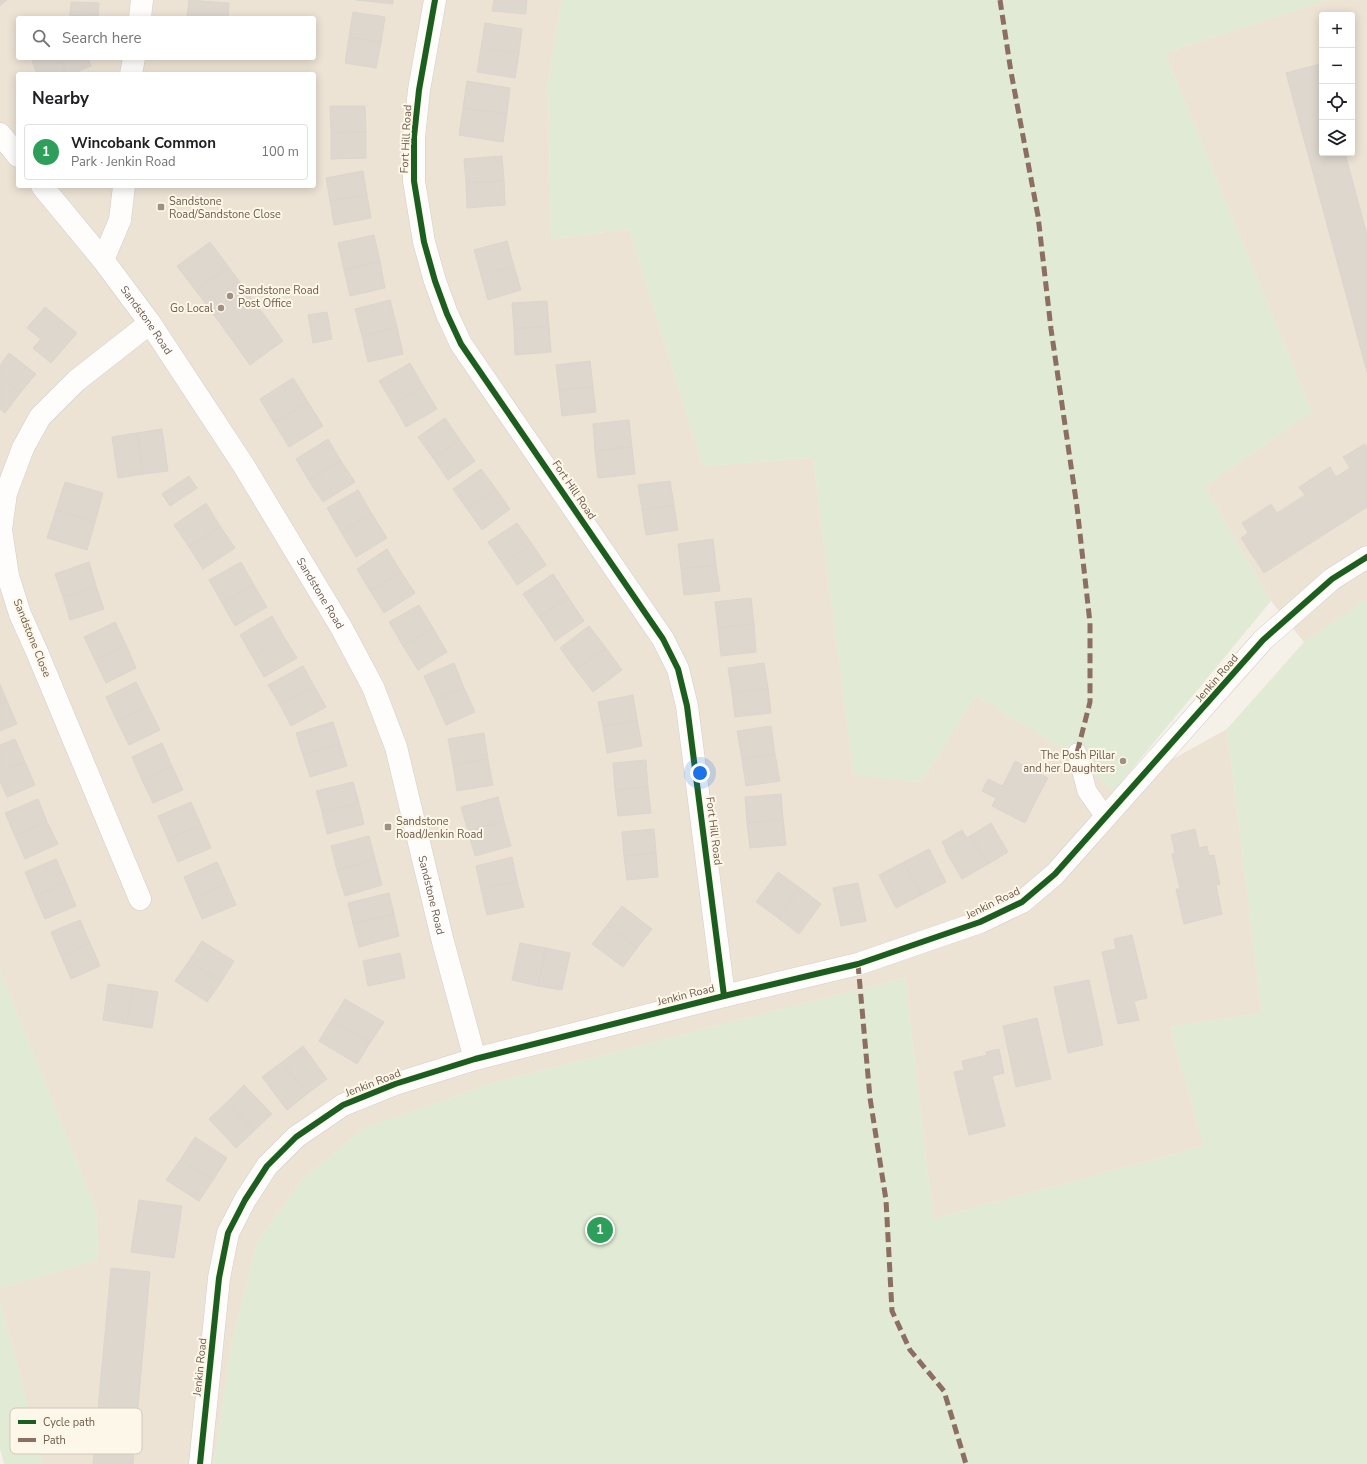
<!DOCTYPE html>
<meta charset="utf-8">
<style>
:root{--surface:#fff;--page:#f6f6f6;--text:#202124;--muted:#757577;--line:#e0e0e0;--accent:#9e9083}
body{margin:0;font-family:"Nunito Sans",sans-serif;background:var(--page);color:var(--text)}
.controls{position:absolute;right:12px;top:12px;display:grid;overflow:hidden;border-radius:4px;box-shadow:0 2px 10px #0003}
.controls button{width:36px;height:36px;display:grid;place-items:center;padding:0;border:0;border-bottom:1px solid var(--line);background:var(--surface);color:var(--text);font:20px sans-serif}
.you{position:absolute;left:700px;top:773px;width:14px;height:14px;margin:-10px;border:3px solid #fff;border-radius:50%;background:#1a73e8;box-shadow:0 0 0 6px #1a73e833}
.badge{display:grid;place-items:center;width:26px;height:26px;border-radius:50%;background:var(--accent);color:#fff;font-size:13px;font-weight:700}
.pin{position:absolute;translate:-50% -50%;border:2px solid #fff;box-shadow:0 1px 4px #0006}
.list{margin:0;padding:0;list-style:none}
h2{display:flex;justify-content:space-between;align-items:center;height:52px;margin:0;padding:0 16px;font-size:17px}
h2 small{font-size:13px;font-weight:400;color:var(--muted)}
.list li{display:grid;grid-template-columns:26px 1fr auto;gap:12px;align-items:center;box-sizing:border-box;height:56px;margin:0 8px 8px;padding:0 8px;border:1px solid var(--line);border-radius:4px}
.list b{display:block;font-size:15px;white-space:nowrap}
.list p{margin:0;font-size:13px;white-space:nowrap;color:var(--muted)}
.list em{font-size:13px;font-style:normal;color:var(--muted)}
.icon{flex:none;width:22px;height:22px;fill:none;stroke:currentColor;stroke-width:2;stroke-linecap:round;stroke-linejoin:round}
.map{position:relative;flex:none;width:1367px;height:1464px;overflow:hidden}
.search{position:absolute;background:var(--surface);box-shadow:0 2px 10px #0003;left:16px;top:16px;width:300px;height:44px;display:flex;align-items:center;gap:10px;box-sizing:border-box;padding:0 14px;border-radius:4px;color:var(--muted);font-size:15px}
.panel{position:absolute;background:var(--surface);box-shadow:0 2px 10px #0003;left:16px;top:72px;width:300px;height:116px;border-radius:4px}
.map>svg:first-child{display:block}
</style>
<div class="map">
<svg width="1367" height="1464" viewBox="0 0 1367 1464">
<rect width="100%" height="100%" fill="#f5f1e8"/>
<g fill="#ece3d5" fill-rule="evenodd">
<path d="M0,0h562l-14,82 3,157 78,-10 74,237 110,-8 41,317 67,7 55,-86 102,62 35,34 114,-63 35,284 -92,14 34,119 -271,73 -28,-241 -412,105 -128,45 -61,49 -47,65 -25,100 -18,122h-171l-43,-163v-13l98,-28 -2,-51 -96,-238zM18,18h296v40h-296zM18,74h296v112h-296z"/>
<path d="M1327,0h40v599l-63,43 -33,-41 -66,-114 107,-75 -147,-359zM1322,15h30v138h-30z"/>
</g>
<g fill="#e0ead4">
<polygon points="562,0 1327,0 1165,53 1312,412 1205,487 1271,601 1113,792 1078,758 976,696 921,782 854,776 813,458 703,466 629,229 551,239 548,82"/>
<polygon points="1367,599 1367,1464 214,1464 232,1342 257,1242 304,1177 365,1128 493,1083 905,978 933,1219 1204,1146 1170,1027 1262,1013 1227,729 1304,642"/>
<polygon points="0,971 96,1209 98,1260 0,1288"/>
<polygon points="0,1301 43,1464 4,1464 0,1448"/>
</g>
<g fill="#ded7ce" stroke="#ddd5cb">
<polygon points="0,0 7,0 0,6"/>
<polygon points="189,0 229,3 228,18 187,18"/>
<polygon points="356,0 393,0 393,4"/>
<polygon points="494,0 527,0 526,14 492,11"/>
<polygon points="71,2 99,3 98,17 70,16"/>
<polygon points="353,12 385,17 381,43 349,37"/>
<polygon points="485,23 522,29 519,53 481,48"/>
<polygon points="349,37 381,43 376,68 345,63"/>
<polygon points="481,48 519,53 515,78 477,72"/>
<polygon points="31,58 60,58 66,74 37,74"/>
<polygon points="60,58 88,58 91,66 72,74 66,74"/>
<polygon points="1320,64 1322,69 1322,153 1345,153 1367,235 1367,372 1286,73"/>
<polygon points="467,81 510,88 507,114 463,108"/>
<polygon points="330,106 365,106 366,132 331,133"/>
<polygon points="463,108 507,114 503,142 459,135"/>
<polygon points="366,132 366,158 331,159 331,133"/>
<polygon points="502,156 504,181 466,183 464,159"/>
<polygon points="363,171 367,195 330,201 326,178"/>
<polygon points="504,181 505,205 467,208 466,183"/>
<polygon points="367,195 371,218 334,225 330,201"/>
<polygon points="374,235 380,261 344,270 338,243"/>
<polygon points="507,241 514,266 481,275 474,250"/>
<polygon points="210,242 228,266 196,291 177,266"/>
<polygon points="380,261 385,288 350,296 344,270"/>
<polygon points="228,266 246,291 214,315 196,291"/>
<polygon points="514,266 521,290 488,300 481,275"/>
<polygon points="246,291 265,316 232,340 214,315"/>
<polygon points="390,300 397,327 362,336 355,309"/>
<polygon points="547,301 549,326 514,329 512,303"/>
<polygon points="45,307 77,333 51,363 33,348 41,339 27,328"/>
<polygon points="327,312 332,339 313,343 308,315"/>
<polygon points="265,316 283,341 250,365 232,340"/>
<polygon points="549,326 551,352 515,355 514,329"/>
<polygon points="397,327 403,354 368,362 362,336"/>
<polygon points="9,353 36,374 20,393 0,378 0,365"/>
<polygon points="590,361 593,387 559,390 556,365"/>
<polygon points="410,363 423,386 393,404 379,381"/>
<polygon points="0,378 20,393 5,413 0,409"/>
<polygon points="293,378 308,402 274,423 260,399"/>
<polygon points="423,386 437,409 406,427 393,404"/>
<polygon points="593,387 596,412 562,416 559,390"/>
<polygon points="308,402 323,426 289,447 274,423"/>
<polygon points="445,418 460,440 433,458 418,437"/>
<polygon points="629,420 632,447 595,451 593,424"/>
<polygon points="162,429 168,471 143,474 137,433"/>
<polygon points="137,433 143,474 118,478 112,437"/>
<polygon points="328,439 341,461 309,481 296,459"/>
<polygon points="460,440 475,461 448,480 433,458"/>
<polygon points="1365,444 1367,448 1367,507 1264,573 1241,538 1248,533 1242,523 1271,504 1277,513 1305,495 1299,487 1330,467 1336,477 1350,468 1343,457"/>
<polygon points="632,447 635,474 598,478 595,451"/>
<polygon points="341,461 355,482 323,502 309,481"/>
<polygon points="481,469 496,489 467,509 453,489"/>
<polygon points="189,476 197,488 170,506 162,494"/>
<polygon points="670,481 674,505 642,510 638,485"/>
<polygon points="65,482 103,493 95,522 56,510"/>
<polygon points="496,489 510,509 482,530 467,509"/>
<polygon points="358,490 372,514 341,532 327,508"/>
<polygon points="206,503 220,526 189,547 174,525"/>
<polygon points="674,505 678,530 646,535 642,510"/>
<polygon points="56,510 95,522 87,550 47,538"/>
<polygon points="372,514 387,538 356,557 341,532"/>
<polygon points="517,523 532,544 503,564 488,542"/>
<polygon points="220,526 235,548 203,569 189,547"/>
<polygon points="713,539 716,565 681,569 678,544"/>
<polygon points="532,544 546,565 517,585 503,564"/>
<polygon points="387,549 401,572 370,591 357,569"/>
<polygon points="89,562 96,586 63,597 55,574"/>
<polygon points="241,562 254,585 222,603 209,580"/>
<polygon points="716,565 720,591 684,595 681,569"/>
<polygon points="401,572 415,593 384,613 370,591"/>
<polygon points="553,574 568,597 539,617 523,594"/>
<polygon points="254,585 267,607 235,626 222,603"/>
<polygon points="96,586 104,609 70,620 63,597"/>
<polygon points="568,597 584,621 555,641 539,617"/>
<polygon points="751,598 754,624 718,628 715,602"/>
<polygon points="419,605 433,628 403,646 389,622"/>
<polygon points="272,616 284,637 252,656 240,635"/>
<polygon points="115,622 126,645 95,660 84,637"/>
<polygon points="754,624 756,652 721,656 718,628"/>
<polygon points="589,626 606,648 576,670 560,648"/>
<polygon points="433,628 447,652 418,670 403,646"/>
<polygon points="284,637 297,658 264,677 252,656"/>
<polygon points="126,645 136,668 106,683 95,660"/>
<polygon points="606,648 622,670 593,692 576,670"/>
<polygon points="454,663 464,688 435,700 424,676"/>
<polygon points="764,663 768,688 732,693 728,668"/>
<polygon points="303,666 314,686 280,705 268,685"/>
<polygon points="136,682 148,706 117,721 106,697"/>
<polygon points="0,684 7,701 0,704"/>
<polygon points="314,686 326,707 291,726 280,705"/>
<polygon points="464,688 475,712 446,725 435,700"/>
<polygon points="768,688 771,713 735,717 732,693"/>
<polygon points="633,695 637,720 603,727 598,702"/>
<polygon points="7,701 17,724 0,731 0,704"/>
<polygon points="148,706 160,730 129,745 117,721"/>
<polygon points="637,720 642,746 607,753 603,727"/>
<polygon points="333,722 340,744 303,755 296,733"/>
<polygon points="771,726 775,754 742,759 737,731"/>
<polygon points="484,733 488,759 453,765 448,739"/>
<polygon points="15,739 25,762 0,773 0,745"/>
<polygon points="162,743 172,766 142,780 132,757"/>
<polygon points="340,744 347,766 310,777 303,755"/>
<polygon points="775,754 780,781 746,786 742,759"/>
<polygon points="488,759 493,785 457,791 453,765"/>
<polygon points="646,760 648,787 615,790 613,763"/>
<polygon points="1015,761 1048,778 1036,800 1004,783"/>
<polygon points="25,762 35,785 7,797 0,781 0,773"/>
<polygon points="172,766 183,790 153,803 142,780"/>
<polygon points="988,779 1002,786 1004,783 1036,800 1025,823 992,806 996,798 982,791"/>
<polygon points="353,782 359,803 322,812 316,791"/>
<polygon points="648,787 651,813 618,816 615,790"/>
<polygon points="781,794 783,819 747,823 745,797"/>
<polygon points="498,797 504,821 468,831 461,807"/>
<polygon points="38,799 47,822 15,836 5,813"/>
<polygon points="191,802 201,825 168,839 158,816"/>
<polygon points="359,803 364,824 327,834 322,812"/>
<polygon points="783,819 786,845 750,848 747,823"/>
<polygon points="504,821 511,846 475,856 468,831"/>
<polygon points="47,822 58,844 25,859 15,836"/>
<polygon points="991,823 1008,852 988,864 970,836"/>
<polygon points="201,825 211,848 178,862 168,839"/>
<polygon points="654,829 656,853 624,856 622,832"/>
<polygon points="1195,829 1199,848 1207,846 1209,856 1214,855 1220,884 1216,885 1222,914 1184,924 1176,889 1180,889 1172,854 1175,853 1171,835"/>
<polygon points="962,830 967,838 970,836 988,864 962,879 945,850 946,849 942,842"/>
<polygon points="369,836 375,859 337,870 331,846"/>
<polygon points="929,849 946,882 921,895 904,862"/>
<polygon points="656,853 658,877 627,880 624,856"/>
<polygon points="512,857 517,881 481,889 476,866"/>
<polygon points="56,859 66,882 35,896 25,872"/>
<polygon points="375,859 382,885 345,896 337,870"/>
<polygon points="217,862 227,884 193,898 184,877"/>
<polygon points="904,862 921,895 896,908 879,875"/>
<polygon points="778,872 800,888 778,918 756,902"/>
<polygon points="517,881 524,907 487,915 481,889"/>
<polygon points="66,882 76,906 45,919 35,896"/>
<polygon points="858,883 866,921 841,926 833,888"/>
<polygon points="227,884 236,905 202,919 193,898"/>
<polygon points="800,888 821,904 799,934 778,918"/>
<polygon points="389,893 394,914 353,924 348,903"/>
<polygon points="622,906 652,929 637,948 607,925"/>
<polygon points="394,914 399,936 359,947 353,924"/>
<polygon points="80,920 90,943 61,956 51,932"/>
<polygon points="607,925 637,948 623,967 592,944"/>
<polygon points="1132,935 1147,998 1134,1001 1139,1020 1118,1024 1102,952 1116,949 1114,939"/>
<polygon points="202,941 234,961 221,982 189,961"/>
<polygon points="90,943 100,966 71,979 61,956"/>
<polygon points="520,943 546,948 538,986 512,980"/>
<polygon points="546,948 570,953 562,990 538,986"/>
<polygon points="400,953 405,978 368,986 363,961"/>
<polygon points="189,961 221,982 207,1002 175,981"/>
<polygon points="1089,980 1103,1045 1068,1053 1054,987"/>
<polygon points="108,984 133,988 127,1024 103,1020"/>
<polygon points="133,988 158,992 152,1028 127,1024"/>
<polygon points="345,999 384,1022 370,1043 332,1020"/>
<polygon points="1037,1018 1051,1079 1016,1087 1003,1026"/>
<polygon points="332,1020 370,1043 357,1064 319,1041"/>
<polygon points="303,1046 327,1079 307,1094 282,1062"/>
<polygon points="999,1049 1004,1073 992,1076 1005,1126 969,1135 954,1072 964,1070 962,1061 987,1055 986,1052"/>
<polygon points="282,1062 307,1094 287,1110 262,1077"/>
<polygon points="244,1085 272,1114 254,1131 227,1102"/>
<polygon points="227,1102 254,1131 236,1148 209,1119"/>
<polygon points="195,1137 227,1158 213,1180 181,1159"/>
<polygon points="181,1159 213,1180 199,1201 166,1180"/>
<polygon points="139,1200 182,1206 174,1258 131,1252"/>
<polygon points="111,1268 150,1272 133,1464 93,1464"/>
</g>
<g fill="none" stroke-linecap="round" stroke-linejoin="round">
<g stroke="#d2cdc6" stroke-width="20">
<polyline id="lane" points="1077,753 1087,791 1106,818"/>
</g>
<g stroke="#d2cdc6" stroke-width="23">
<g id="street">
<polyline points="435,0 419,90 414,137 414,181 424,242 435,281 447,314 461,344 663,639 678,669 687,706 724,996"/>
<polyline points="140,18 142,0"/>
<polyline points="131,74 134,58"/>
<polyline points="0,134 18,156"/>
<path id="s1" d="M42,186l61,74 47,63 94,143 97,161 32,60 23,60 47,195 32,117"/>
<polyline points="103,260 120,220 124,186"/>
<polyline points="140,899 37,652 20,614 8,576 1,530 6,493 23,448 40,417 76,381 150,323"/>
</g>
</g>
<g stroke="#d3cdc5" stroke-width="23">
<polyline id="secondary" points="200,1464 219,1278 228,1233 245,1200 267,1166 296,1137 343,1105 395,1084 475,1059 724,996 858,964 980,922 1022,902 1055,874 1263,640 1332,579 1367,557"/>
</g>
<use href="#lane" stroke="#fefdfc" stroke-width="19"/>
<use href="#street" stroke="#fefdfc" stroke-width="22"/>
<use href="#secondary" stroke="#fefdfc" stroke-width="22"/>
<g stroke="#8d6e63" stroke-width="5" stroke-dasharray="10 5" stroke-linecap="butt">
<polyline points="1000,0 1011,72 1038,216 1051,329 1077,507 1090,623 1090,702 1077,753"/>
<polyline points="858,964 870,1098 886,1200 892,1311 910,1350 944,1391 966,1464"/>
</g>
<g stroke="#fdf7e9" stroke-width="8">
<g id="cycleway">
<polyline points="435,0 419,90 414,137 414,181 424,242 435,281 447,314 461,344 663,639 678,669 687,706 724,996"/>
<polyline points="200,1464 219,1278 228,1233 245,1200 267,1166 296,1137 343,1105 395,1084 475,1059 724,996 858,964 980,922 1022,902 1055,874 1263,640 1332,579 1367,557"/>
</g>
</g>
<use href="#cycleway" stroke="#1b5e20" stroke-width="6"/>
</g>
<g fill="#9e9083" stroke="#fdf7e9" stroke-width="1.5">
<rect x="157" y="203" width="8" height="8" rx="2"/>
<circle cx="230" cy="296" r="4"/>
<circle cx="221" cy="308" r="4"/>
<circle cx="1123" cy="761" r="4"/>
<rect x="384" y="823" width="8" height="8" rx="2"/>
</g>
<g text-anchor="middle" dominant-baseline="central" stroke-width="4" stroke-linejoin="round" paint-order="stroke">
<g font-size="11" fill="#6f5c4c" stroke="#fdf7e9">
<text transform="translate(406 139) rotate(-87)">Fort Hill Road</text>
<text stroke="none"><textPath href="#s1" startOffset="170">Sandstone Road</textPath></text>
<text transform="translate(574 490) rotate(56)">Fort Hill Road</text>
<text stroke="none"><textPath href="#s1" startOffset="494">Sandstone Road</textPath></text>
<text transform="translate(32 638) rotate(68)">Sandstone Close</text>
<text transform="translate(1217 678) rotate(-49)">Jenkin Road</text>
<text transform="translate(714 831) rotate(83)">Fort Hill Road</text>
<text stroke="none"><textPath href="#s1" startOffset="818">Sandstone Road</textPath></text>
<text transform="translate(993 903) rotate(-26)">Jenkin Road</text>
<text transform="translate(686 995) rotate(-14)">Jenkin Road</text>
<text transform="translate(373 1083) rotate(-21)">Jenkin Road</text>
<text transform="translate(200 1367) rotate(-84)">Jenkin Road</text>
</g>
<g font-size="11" fill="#6f5c4c" stroke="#fdf7e9" text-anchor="start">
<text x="169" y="201">Sandstone<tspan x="169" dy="13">Road/Sandstone Close</tspan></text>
<text x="238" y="290">Sandstone Road<tspan x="238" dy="13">Post Office</tspan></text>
<text x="213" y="308" text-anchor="end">Go Local</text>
<text x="1115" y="755" text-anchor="end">The Posh Pillar<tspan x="1115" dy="13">and her Daughters</tspan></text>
<text x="396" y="821">Sandstone<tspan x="396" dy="13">Road/Jenkin Road</tspan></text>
</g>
</g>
<rect x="10" y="1408" width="132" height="46" rx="6" fill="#fdf7e9" stroke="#d2c8ba" stroke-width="1"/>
<rect x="18" y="1420" width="18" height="4" fill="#1b5e20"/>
<rect x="18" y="1438" width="18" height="4" fill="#8d6e63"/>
<g font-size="11" fill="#6f5c4c">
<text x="43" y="1426">Cycle path</text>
<text x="43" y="1444">Path</text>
</g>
</svg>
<div class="controls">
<button>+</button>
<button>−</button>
<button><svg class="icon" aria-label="locate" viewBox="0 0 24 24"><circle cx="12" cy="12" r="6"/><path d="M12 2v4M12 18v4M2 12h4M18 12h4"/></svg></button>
<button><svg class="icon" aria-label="layers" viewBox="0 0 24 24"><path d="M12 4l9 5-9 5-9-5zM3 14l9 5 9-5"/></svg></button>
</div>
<div class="you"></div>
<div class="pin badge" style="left:600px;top:1230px;background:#2e9e5b">1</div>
<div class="search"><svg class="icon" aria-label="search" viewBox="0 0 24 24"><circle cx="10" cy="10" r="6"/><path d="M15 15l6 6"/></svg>Search here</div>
<section class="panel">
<h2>Nearby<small></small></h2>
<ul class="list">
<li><span class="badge" style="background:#2e9e5b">1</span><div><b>Wincobank Common</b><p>Park · Jenkin Road</p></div><em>100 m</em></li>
</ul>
</section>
</div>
